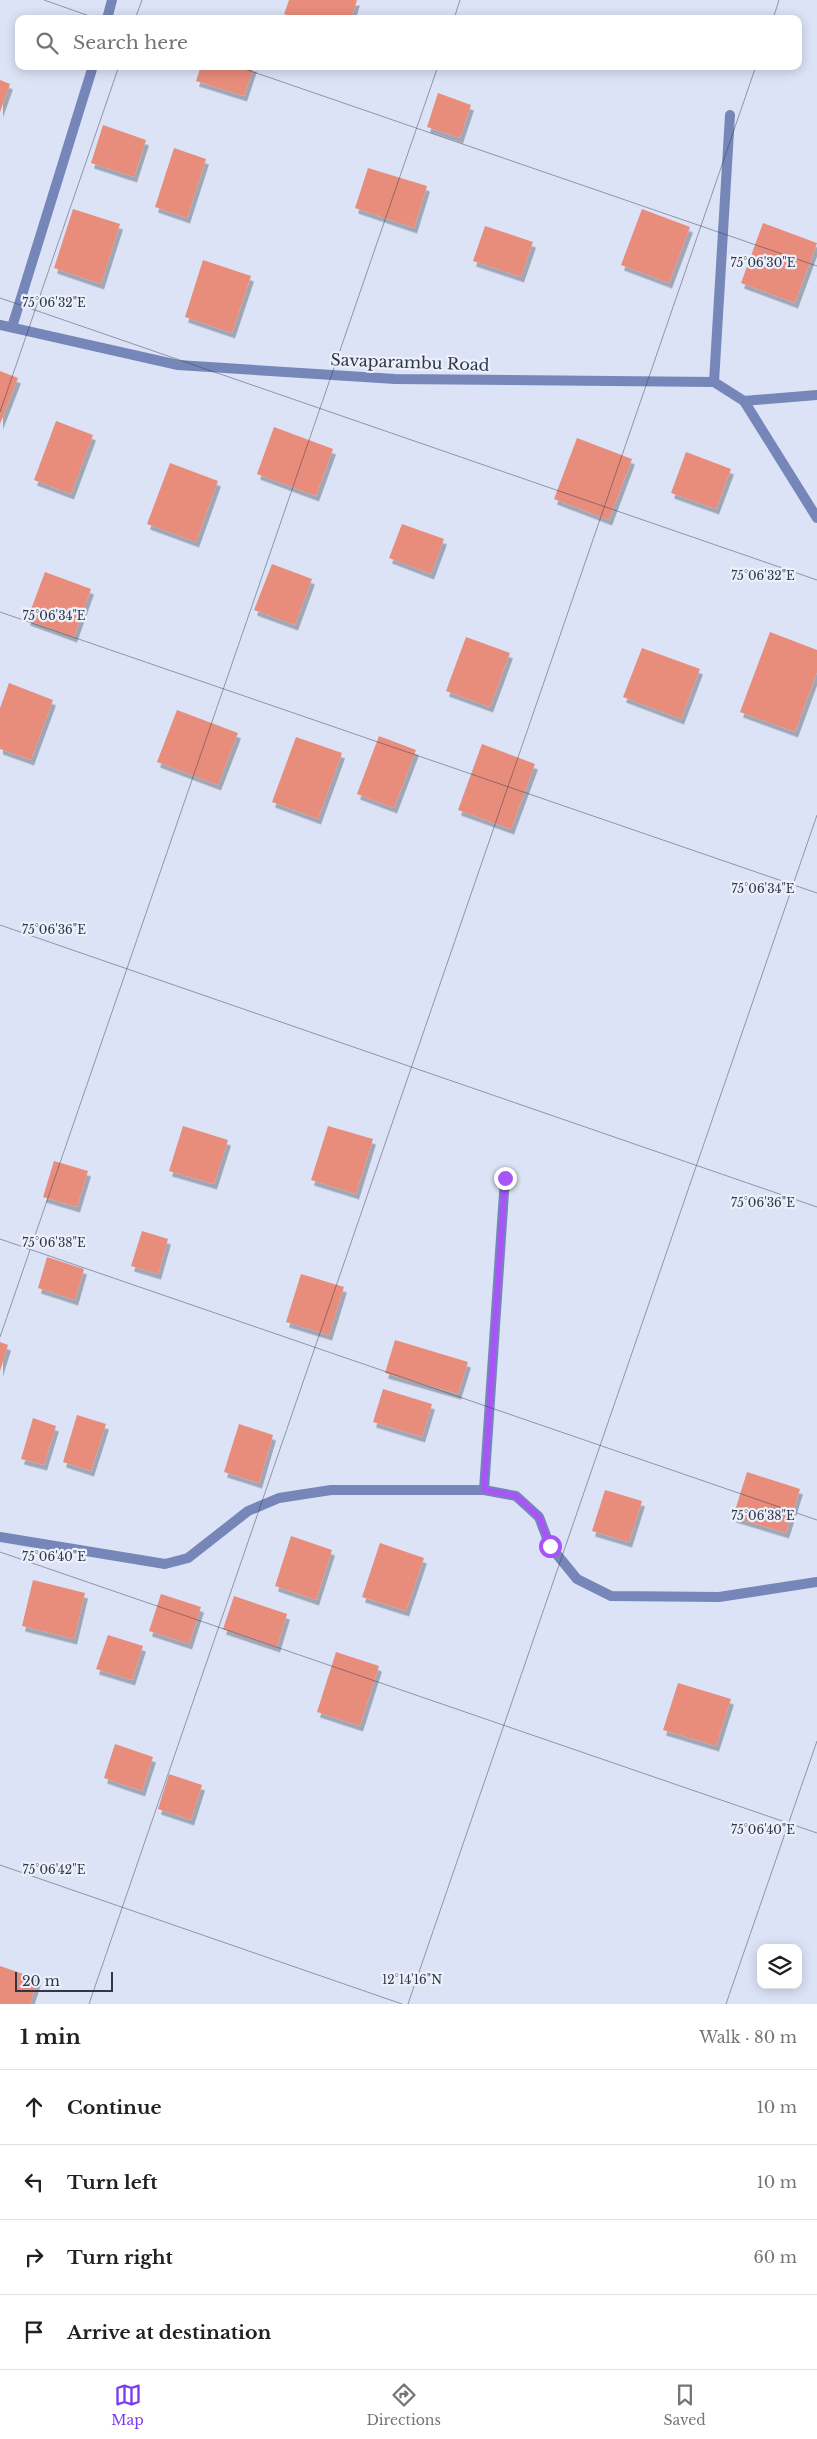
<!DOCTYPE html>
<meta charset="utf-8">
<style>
:root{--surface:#fff;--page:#f2f2f2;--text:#202124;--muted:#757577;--line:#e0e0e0;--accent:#7c3aed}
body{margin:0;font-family:"Libre Baskerville",serif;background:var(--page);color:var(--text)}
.controls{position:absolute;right:15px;bottom:15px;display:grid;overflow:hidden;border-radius:10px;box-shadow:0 2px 12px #0003}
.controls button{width:45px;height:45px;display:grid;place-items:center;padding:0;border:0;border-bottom:1px solid var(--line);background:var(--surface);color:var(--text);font:25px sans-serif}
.scale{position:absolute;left:15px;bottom:12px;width:98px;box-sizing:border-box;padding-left:5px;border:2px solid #31374a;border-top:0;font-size:14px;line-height:18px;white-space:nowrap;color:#31374a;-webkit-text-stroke:4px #ecf0fa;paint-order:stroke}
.stop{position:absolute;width:15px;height:15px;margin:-11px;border:4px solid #a855f7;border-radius:50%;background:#fff}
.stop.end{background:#a855f7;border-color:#fff;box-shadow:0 1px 5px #0008}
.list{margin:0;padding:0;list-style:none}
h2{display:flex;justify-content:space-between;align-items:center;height:65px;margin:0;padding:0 20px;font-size:21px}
h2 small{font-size:16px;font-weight:400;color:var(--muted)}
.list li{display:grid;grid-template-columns:32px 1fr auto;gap:15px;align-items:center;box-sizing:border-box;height:75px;padding:0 20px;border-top:1px solid var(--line)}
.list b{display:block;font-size:19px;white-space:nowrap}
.list em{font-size:16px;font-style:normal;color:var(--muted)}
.icon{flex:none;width:28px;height:28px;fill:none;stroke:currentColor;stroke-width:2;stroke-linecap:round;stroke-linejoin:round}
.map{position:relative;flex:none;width:817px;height:2004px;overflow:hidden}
.search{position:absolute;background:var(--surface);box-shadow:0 2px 12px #0003;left:15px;right:15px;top:15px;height:55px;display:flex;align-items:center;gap:12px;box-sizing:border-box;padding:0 18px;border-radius:10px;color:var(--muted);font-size:19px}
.sheet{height:365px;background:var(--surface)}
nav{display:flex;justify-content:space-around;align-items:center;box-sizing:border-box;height:70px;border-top:1px solid var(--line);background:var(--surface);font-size:14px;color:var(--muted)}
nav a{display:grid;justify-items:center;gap:2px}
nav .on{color:var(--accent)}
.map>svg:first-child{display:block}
</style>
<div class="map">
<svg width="817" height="2004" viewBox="0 0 817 2004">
<defs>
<filter id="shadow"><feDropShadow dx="3" dy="5.5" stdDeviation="0" flood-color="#0004"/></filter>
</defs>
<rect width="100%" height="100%" fill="#dce3f6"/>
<g fill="#e88c7c" filter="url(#shadow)">
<polygon points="289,0 357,0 351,19 299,19 284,14"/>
<polygon points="201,66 254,66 244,96 196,81"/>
<polygon points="0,80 10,84 0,112"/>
<polygon points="438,93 471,105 460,138 427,127"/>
<polygon points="103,125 146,140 134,177 91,163"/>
<polygon points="174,148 206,159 187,218 155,207"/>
<polygon points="368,168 427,186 414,228 355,208"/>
<polygon points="73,209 120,224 101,284 54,268"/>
<polygon points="642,209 690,227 669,283 621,265"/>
<polygon points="763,223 817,243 795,303 741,283"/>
<polygon points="485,226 533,242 521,277 473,261"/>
<polygon points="203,260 251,276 232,333 185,317"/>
<polygon points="0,371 18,378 0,424"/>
<polygon points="56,421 93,435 71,494 34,480"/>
<polygon points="274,427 333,449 316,496 257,474"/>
<polygon points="577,438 632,459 609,520 554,499"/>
<polygon points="686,452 731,469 716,509 671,493"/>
<polygon points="170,463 218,481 196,542 147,524"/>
<polygon points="402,524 444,539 431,574 389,558"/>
<polygon points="272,564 312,579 295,625 254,610"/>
<polygon points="45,572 91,589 74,637 27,620"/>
<polygon points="770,632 817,650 817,672 795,732 740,712"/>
<polygon points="466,637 510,653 490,707 446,691"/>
<polygon points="642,648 700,669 681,719 623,697"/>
<polygon points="9,683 53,700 31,760 0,749 0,708"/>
<polygon points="177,710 238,733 218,785 157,762"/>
<polygon points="379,736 416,750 394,808 357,794"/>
<polygon points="296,737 342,753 318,819 272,802"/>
<polygon points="482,744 535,764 511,829 458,810"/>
<polygon points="183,1126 228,1140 214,1184 169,1171"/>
<polygon points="328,1126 373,1139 356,1194 311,1180"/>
<polygon points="54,1161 88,1171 77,1207 43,1197"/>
<polygon points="142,1231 168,1239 158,1274 131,1266"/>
<polygon points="47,1257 84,1269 75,1300 38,1288"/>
<polygon points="301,1274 344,1287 329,1335 286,1322"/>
<polygon points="395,1340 468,1362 458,1394 385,1373"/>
<polygon points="0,1342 8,1345 0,1371"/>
<polygon points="383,1389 432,1404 422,1437 373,1422"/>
<polygon points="77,1415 106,1424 91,1471 63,1462"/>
<polygon points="33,1418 56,1426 44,1465 21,1459"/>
<polygon points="239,1424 273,1435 259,1483 224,1472"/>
<polygon points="747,1472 800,1489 786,1533 733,1517"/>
<polygon points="605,1490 642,1501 629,1542 592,1531"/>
<polygon points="291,1536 332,1550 316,1600 275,1586"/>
<polygon points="380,1543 424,1558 406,1611 362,1597"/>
<polygon points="33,1580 85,1593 74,1639 22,1626"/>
<polygon points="161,1594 201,1607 189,1644 149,1631"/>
<polygon points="234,1596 287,1614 277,1647 223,1629"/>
<polygon points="108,1635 143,1646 132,1680 96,1669"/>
<polygon points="336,1652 379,1666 360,1726 317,1712"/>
<polygon points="678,1683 731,1699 716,1746 663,1730"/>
<polygon points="115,1744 153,1757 142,1791 104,1778"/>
<polygon points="169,1774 202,1785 191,1820 158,1809"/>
<polygon points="0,1966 38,1979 30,2004 0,2004"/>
</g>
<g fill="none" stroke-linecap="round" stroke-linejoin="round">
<g stroke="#7686b9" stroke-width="10">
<polyline points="107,19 112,0"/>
<polyline points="0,325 178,365 395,379 714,382 744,401 817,395"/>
<polyline points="12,327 93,66"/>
<polyline points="714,382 730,115"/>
<polyline points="744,401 817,518"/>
<polyline points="484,1490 505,1178"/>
<polyline points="0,1537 165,1564 188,1558 248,1511 279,1498 331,1490 484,1490 516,1496 539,1517 550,1546 577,1579 611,1596 719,1597 817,1582"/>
</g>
</g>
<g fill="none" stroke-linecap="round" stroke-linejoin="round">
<polyline stroke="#a855f7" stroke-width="6" points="505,1178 484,1490 516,1496 539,1517 550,1546"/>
</g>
<path fill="none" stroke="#31374a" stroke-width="1" stroke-opacity="0.45" d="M44,0l54,19M135,19l7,-19M454,19l6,-19M773,19l6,-19M236,66l581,200M0,298l817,282M0,412l119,-346M0,612l817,281M0,925l817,282M0,1239l817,281M0,1337l438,-1271M0,1552l817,281M0,1865l402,139M89,2004l667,-1938M408,2004l409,-1189M726,2004l91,-263"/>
<g text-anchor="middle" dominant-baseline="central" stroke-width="4.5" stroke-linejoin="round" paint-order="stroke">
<g font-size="16" fill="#31374a" stroke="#ecf0fa">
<text transform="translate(410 362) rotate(2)">Savaparambu Road</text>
</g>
</g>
<g font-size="12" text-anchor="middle" fill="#31374a" stroke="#ecf0fa" stroke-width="4.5" stroke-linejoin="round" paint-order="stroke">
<text x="763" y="267">75°06'30"E</text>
<text x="54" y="307">75°06'32"E</text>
<text x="763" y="580">75°06'32"E</text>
<text x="54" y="620">75°06'34"E</text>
<text x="763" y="893">75°06'34"E</text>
<text x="54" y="934">75°06'36"E</text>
<text x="763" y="1207">75°06'36"E</text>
<text x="54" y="1247">75°06'38"E</text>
<text x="763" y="1520">75°06'38"E</text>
<text x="54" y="1561">75°06'40"E</text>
<text x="763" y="1834">75°06'40"E</text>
<text x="54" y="1874">75°06'42"E</text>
<text x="412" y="1984">12°14'16"N</text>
</g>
</svg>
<div class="controls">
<button><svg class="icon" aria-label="layers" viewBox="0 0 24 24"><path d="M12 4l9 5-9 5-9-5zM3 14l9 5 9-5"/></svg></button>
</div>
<div class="scale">20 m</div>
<div class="stop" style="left:550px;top:1546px"></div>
<div class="stop end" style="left:505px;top:1178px"></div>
<div class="search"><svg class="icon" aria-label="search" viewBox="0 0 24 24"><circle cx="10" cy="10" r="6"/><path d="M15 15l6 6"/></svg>Search here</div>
</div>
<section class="sheet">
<h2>1 min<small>Walk · 80 m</small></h2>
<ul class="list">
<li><svg class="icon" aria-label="ahead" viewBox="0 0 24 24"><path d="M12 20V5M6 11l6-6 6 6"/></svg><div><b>Continue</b></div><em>10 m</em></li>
<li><svg class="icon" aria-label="left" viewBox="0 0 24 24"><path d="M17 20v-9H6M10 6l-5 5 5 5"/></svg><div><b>Turn left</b></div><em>10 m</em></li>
<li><svg class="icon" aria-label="right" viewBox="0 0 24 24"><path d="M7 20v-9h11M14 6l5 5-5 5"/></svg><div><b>Turn right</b></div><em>60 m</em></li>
<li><svg class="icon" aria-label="arrive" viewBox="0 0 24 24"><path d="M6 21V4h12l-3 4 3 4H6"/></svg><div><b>Arrive at destination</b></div></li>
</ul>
</section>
<nav>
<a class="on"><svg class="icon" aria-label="map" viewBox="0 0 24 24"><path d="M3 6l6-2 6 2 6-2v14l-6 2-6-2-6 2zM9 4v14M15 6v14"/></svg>Map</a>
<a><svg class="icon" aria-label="directions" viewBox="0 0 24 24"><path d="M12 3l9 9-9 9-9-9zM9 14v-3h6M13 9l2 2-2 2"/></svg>Directions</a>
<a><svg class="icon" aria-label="saved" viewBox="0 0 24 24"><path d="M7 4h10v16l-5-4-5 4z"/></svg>Saved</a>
</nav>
